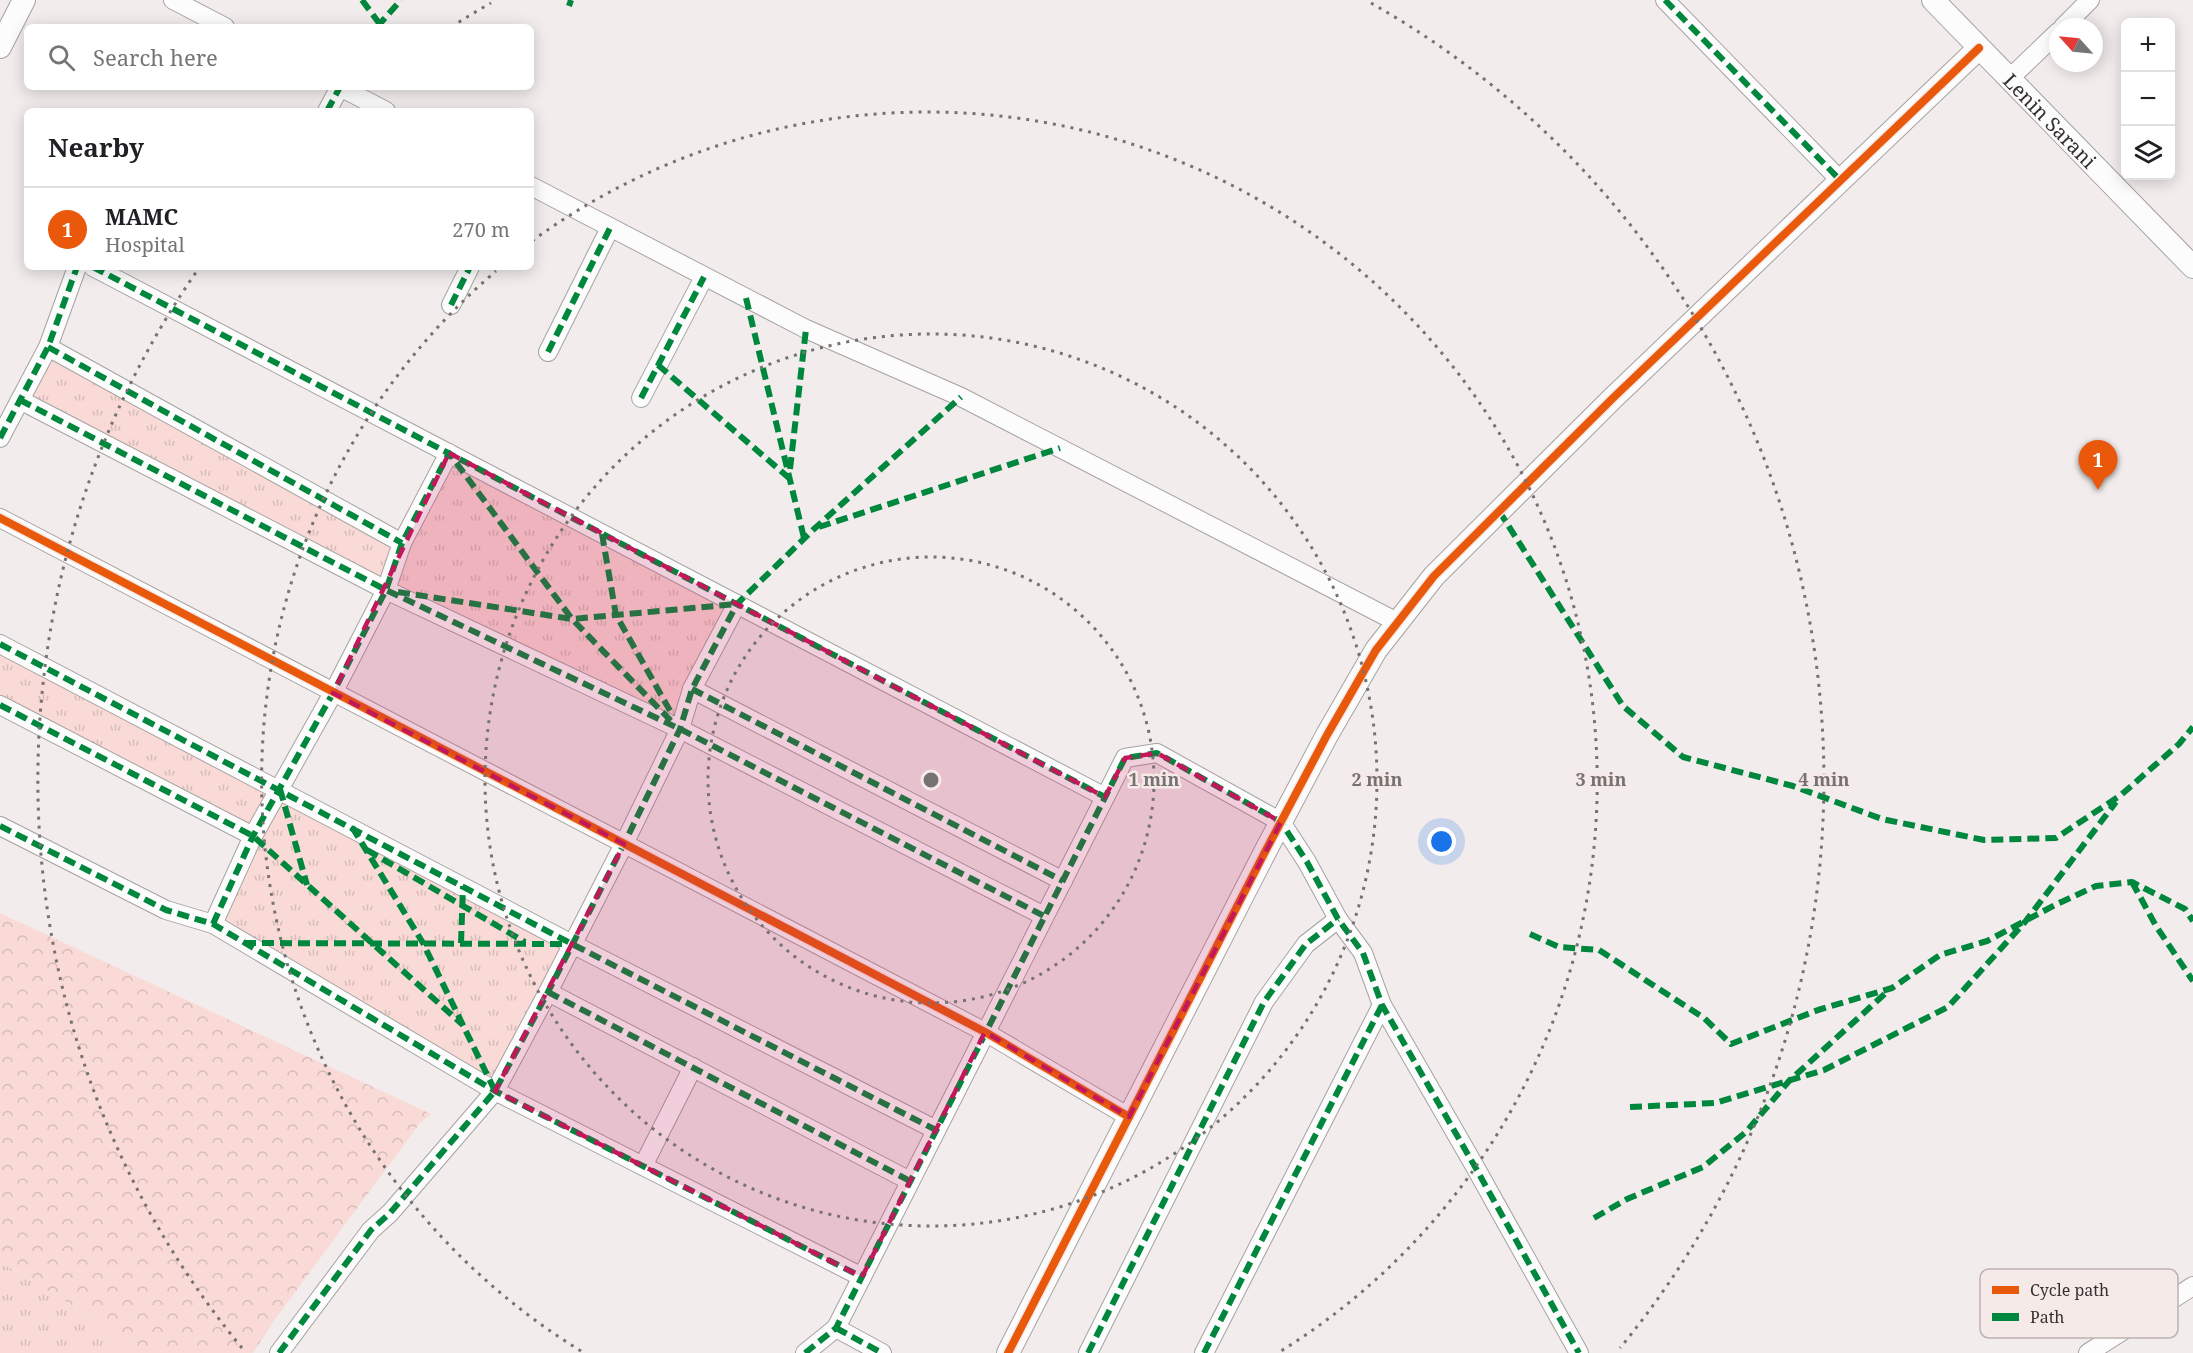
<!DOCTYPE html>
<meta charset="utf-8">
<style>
:root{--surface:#fff;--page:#f6f6f6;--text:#202124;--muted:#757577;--line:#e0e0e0;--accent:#ea580c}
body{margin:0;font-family:"Noto Serif",serif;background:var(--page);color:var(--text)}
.controls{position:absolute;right:18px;top:18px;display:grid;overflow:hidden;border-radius:9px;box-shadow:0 3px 15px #0003}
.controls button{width:54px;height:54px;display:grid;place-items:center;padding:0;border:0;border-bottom:2px solid var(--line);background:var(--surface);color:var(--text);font:30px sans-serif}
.compass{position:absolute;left:2049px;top:18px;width:54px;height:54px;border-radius:50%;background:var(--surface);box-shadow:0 3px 15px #0003;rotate:297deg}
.you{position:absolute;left:1442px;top:842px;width:21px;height:21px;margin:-15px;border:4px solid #fff;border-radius:50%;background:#1a73e8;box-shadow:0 0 0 9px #1a73e833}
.badge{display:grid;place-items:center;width:39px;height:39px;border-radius:50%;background:var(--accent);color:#fff;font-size:20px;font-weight:700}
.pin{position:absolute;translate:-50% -50px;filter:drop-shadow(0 2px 3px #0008)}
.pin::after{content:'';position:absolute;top:32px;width:21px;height:18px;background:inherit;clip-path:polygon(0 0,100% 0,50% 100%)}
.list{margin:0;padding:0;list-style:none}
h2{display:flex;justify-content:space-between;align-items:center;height:78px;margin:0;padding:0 24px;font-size:26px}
h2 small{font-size:20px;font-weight:400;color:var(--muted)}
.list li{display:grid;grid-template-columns:39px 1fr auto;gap:18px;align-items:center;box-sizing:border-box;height:84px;padding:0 24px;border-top:2px solid var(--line)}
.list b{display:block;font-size:22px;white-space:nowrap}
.list p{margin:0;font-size:20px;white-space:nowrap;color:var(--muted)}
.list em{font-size:20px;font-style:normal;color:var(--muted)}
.icon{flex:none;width:33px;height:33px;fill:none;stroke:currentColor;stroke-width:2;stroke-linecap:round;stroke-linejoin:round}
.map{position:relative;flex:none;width:2193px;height:1353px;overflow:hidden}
.search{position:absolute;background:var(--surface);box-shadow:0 3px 15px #0003;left:24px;top:24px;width:510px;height:66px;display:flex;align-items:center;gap:15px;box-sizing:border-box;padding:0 21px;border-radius:9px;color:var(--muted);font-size:22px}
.panel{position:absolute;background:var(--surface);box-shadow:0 3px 15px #0003;left:24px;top:108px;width:510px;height:162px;border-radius:9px}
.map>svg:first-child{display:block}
</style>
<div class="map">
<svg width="2193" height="1353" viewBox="0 0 2193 1353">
<defs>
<pattern id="forest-crowns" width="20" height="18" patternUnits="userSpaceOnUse" patternTransform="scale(1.5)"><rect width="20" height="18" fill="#f9dad6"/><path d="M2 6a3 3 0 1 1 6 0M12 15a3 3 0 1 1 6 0" fill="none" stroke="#d6bcb8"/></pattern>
<pattern id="park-tufts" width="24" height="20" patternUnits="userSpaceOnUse" patternTransform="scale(1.5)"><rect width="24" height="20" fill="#f9dad6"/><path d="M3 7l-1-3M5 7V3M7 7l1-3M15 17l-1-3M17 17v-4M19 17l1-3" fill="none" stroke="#d6bcb8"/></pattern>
</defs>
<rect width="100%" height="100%" fill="#f2ecec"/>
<polygon fill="url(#forest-crowns)" points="0,913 431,1114 420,1123 273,1322 253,1353 135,1353 85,1313 0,1262"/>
<g fill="url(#park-tufts)">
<polygon points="48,347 402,543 388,586 456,463 737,604 680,729 386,590 20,400"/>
<polygon points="0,644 572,944 495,1091 213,924 253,836 0,705"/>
<polygon points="0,1262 85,1313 135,1353 0,1353"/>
</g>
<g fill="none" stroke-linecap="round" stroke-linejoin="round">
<g stroke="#a7a2a2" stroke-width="20">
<g id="minor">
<polyline points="173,0 225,27"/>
<polyline points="1665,0 1840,180"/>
<polyline points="2063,27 2090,0"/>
<polyline points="2009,79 2058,32"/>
<polyline points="327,111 340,87 386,111"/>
<polyline points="531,186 806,329 961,397 1397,622"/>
<polyline points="93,267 1105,797"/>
<polyline points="451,305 470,267"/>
<polyline points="48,347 402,543"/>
<polyline points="548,352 610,228"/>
<polyline points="641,398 704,277"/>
<polyline points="20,400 386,590 680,729 1044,916"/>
<polyline points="0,438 48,347 77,267"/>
<polyline points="0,518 985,1032 1129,1117"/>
<polyline points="0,644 572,944 936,1130"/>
<polyline points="692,689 1063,881"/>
<polyline points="0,705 253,836"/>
<polyline points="0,826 166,910 213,924 495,1091 862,1277"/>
<polyline points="213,924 253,836 333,693 386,590 402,543 449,453"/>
<polyline points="548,992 910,1181"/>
<polyline points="643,1166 693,1067"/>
<polyline points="836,1328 882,1353"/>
<polyline points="279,1353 371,1230 390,1213 495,1091 548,992 624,844 680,729 692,689 737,604"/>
<polyline points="805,1353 836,1328 1125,758 1157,753 1281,822 1307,862 1338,919 1363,953 1382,1005 1474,1165 1579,1353"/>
<polyline points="1088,1353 1264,1002 1306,944 1338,919"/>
<polyline points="1204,1353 1382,1005"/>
<polyline points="2088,1353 2193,1286"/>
</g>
</g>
<g stroke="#a7a2a2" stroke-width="24">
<g id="tertiary">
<path id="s1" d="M1933,0l260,267"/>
<polyline points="0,47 24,0"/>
<polyline points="1008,1353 1266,850 1327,735 1376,650 1434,576 1613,398 1979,48"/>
</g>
</g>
<use href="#minor" stroke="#fdfcfc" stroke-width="18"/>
<use href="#tertiary" stroke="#fdfcfc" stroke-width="22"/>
<g stroke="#00873e" stroke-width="6" stroke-dasharray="12 6" stroke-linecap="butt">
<polyline points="362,0 379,23"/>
<polyline points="1665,0 1840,180"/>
<polyline points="569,6 571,0"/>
<polyline points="377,27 401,0"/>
<polyline points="327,111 340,87"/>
<polyline points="93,267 1105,797"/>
<polyline points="746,298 804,538"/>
<polyline points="451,305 470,267"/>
<polyline points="48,347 402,543"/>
<polyline points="548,352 610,228"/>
<polyline points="658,365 789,478"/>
<polyline points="641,398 704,277"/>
<polyline points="20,400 386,590 680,729 1044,916"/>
<polyline points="0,438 48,347 77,267"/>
<polyline points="790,469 806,329"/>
<polyline points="1499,511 1623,706 1683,757 1793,786 1882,819 1984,840 2056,838 2121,795 2179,744 2193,727"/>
<polyline points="819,527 1060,448"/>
<polyline points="602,534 616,615 673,716"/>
<polyline points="398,592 572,619 737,604"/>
<polyline points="0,644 572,944 936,1130"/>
<polyline points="692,689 1063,881"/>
<polyline points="0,705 253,836 463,1025"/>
<polyline points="280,789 307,885"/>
<polyline points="0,826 166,910 213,924 495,1091 862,1277"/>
<polyline points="352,827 423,943 495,1091"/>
<polyline points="367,850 525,942"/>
<polyline points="2132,882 2156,926 2193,981"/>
<polyline points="213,924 253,836 333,693 386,590 402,543 449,453 572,619 673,723"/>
<polyline points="1530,934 1559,947 1599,950 1704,1018 1731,1044 1818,1010 1892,988 1940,955 1987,941 2057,904 2096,886 2132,882 2185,909 2193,921"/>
<polyline points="244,943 568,944"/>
<polyline points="461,943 463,886"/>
<polyline points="548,992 910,1181"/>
<polyline points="1630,1107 1715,1103 1824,1070 1948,1007 2025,922 2116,802"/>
<polyline points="1594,1218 1627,1199 1703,1167 1746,1132 1789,1081 1889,990"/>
<polyline points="836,1328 882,1353"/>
<polyline points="279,1353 371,1230 390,1213 495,1091 548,992 624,844 680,729 692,689 737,604 814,529 961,397"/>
<polyline points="805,1353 836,1328 1125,758 1157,753 1281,822 1307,862 1338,919 1363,953 1382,1005 1474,1165 1579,1353"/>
<polyline points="1088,1353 1264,1002 1306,944 1338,919"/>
<polyline points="1204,1353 1382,1005"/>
</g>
<g stroke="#f6eae8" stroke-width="11">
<g id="cycleway">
<polyline points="0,518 985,1032 1129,1117"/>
<polyline points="1008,1353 1266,850 1327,735 1376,650 1434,576 1613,398 1979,48"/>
</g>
</g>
<use href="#cycleway" stroke="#e8590c" stroke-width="8"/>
</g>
<path fill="#c2185b" fill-opacity="0.2" stroke="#c2185b" stroke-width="4.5" stroke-dasharray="12 8" stroke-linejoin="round" d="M449,453l656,344 20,-39 32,-5 124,69 -152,295 -144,-85 -123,245 -367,-186 129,-247 -291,-151z"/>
<g fill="none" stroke="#777272" stroke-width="3" stroke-dasharray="3 6">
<circle cx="931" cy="780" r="223"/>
<circle cx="931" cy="780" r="446"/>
<path d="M581 1351A670 670 0 0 1 496 271M532 241A670 670 0 1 1 1281 1351"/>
<path d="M242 1348A893 893 0 0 1 199 268M451 27A893 893 0 0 1 491 3M1371 3A893 893 0 0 1 1620 1348"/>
</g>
<g text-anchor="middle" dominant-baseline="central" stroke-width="5" stroke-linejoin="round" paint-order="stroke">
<g font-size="20" fill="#353130" stroke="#f6eae8">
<text stroke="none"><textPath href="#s1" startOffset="168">Lenin Sarani</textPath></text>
</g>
</g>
<rect x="1980" y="1269" width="198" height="69" rx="9" fill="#f6eae8" stroke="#bcb2b1" stroke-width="1.5"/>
<rect x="1992" y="1286" width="27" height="8" fill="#e8590c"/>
<rect x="1992" y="1313" width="27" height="8" fill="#00873e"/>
<g font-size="16" fill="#353130">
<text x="2030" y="1296">Cycle path</text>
<text x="2030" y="1323">Path</text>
</g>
<circle cx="931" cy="780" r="9" fill="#777272" stroke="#f6eae8" stroke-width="3"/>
<g font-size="18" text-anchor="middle" font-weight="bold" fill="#777272" stroke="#f6eae8" stroke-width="5" stroke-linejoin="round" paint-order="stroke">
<text x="1154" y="786">1 min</text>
<text x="1377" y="786">2 min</text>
<text x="1601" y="786">3 min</text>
<text x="1824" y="786">4 min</text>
</g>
</svg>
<div class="controls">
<button>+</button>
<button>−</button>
<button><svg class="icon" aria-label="layers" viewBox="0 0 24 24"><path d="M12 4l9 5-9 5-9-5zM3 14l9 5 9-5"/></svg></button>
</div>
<svg class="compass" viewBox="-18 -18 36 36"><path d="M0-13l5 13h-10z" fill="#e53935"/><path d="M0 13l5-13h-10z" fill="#757577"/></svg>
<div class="you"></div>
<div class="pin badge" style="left:2098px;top:490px">1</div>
<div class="search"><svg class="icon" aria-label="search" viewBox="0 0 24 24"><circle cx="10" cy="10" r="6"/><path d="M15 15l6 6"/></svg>Search here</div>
<section class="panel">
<h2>Nearby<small></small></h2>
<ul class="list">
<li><span class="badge">1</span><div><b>MAMC</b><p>Hospital</p></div><em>270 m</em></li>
</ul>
</section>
</div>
